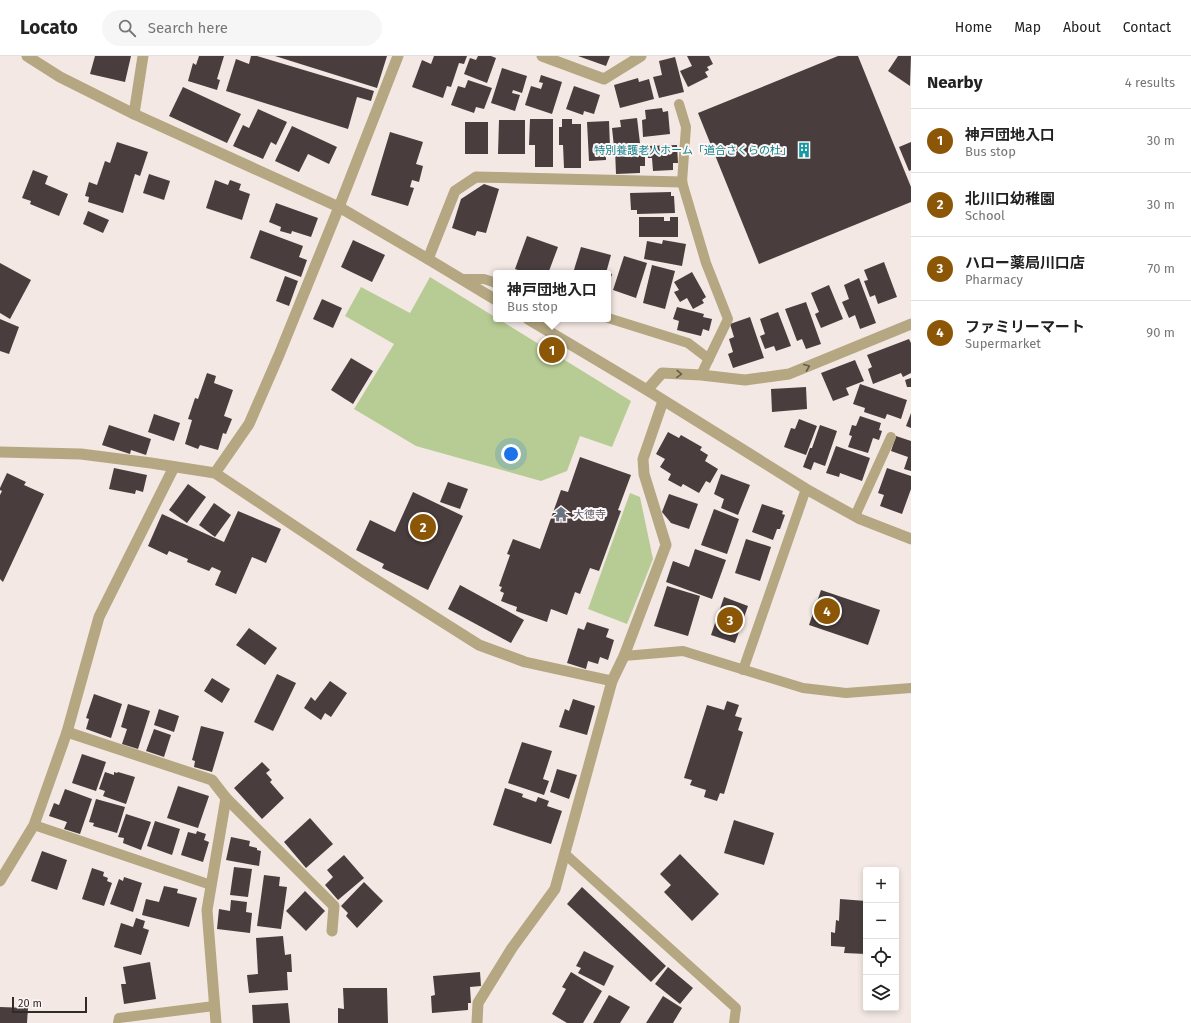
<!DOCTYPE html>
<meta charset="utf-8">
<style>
:root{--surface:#fff;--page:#f6f6f6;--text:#222;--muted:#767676;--line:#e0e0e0;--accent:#8c5607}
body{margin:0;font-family:"Fira Sans","Noto Sans JP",sans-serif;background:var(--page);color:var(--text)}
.controls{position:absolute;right:12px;bottom:12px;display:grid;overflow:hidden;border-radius:4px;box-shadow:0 2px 6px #0003}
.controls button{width:36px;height:36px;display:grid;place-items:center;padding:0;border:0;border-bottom:1px solid var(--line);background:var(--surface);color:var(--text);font:20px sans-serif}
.scale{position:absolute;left:12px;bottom:10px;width:75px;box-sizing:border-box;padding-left:4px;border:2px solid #302b29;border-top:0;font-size:11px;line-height:14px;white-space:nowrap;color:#302b29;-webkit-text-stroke:3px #fef6f4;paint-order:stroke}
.you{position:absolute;left:511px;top:398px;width:14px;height:14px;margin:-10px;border:3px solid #fff;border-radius:50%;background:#1a73e8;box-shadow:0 0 0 6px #1a73e833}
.badge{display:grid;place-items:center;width:26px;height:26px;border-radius:50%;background:var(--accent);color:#fff;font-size:13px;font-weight:700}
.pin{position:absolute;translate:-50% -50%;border:2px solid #fff;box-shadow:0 1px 4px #0006}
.popup{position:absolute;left:493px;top:214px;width:118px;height:52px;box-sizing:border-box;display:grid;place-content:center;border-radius:4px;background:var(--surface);filter:drop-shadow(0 1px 3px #0005);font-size:13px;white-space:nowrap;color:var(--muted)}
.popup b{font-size:15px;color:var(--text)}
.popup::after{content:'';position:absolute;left:50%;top:100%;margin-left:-8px;border:8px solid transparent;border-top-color:var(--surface)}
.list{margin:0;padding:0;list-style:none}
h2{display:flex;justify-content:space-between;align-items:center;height:52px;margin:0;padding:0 16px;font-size:17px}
h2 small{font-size:13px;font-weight:400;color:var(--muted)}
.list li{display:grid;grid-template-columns:26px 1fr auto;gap:12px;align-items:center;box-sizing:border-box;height:64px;padding:0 16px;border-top:1px solid var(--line)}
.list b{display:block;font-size:15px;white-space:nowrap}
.list p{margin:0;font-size:13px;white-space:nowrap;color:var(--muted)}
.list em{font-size:13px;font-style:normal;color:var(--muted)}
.icon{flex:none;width:22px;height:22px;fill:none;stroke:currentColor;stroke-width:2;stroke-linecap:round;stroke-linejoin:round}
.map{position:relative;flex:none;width:911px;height:967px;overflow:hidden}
header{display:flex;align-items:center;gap:24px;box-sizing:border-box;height:56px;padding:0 20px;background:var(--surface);border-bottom:1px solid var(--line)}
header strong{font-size:19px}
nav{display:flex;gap:22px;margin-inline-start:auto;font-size:14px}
.search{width:280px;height:36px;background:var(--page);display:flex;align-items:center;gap:10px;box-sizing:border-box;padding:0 14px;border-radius:22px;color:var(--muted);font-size:15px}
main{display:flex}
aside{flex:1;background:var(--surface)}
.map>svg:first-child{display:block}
</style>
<header>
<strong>Locato</strong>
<div class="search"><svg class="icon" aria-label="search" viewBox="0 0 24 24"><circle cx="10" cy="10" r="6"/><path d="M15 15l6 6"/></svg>Search here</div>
<nav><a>Home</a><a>Map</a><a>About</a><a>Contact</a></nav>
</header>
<main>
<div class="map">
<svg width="911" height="967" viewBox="0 0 911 967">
<rect width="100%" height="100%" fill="#f4e8e4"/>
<g fill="#b7cc94">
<polygon points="430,221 631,345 612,391 580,380 567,415 541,425 416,390 354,353 394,288 345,260 361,231 410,257"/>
<polygon points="630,437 640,441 653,503 627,568 588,553"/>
</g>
<g fill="#493e3d">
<polygon points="95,0 131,0 125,26 90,18"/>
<polygon points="199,0 224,0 217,23 220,24 217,34 188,25 193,7 196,9"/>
<polygon points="251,0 257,0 374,35 371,45 357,41 348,73 226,35 236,3 249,8"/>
<polygon points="275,0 387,0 377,32"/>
<polygon points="434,0 467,0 464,8 459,7 451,31 447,30 443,42 412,31 422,4 431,8"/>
<polygon points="478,0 491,0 496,2 487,27 464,18 470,2 476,4"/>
<polygon points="578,0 610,0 606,10"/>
<polygon points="687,0 709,0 713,8 707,11 709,14 705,16 708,21 688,31 680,15 692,10"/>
<polygon points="838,0 858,0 911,131 911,146 759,208 698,57"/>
<polygon points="898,0 911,0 910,30 888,15"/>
<polygon points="675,1 684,36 659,42 653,21 662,19 659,5"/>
<polygon points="502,12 527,20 522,37 513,34 512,37 520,39 515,55 491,47"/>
<polygon points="541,19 562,26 552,58 525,49 531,30 541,33 543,27 539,26"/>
<polygon points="638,22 639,26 649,23 654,43 620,52 614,29"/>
<polygon points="468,24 492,32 484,53 476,51 474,57 451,49 458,30 465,32"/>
<polygon points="574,30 600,39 594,58 584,55 583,59 566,53"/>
<polygon points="183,31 241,58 227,87 169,60"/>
<polygon points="662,52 663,56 668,55 670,78 643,81 642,64 646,63 645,54"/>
<polygon points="258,53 287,66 276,89 271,86 263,103 233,90 243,69 249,72"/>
<polygon points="637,62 640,87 614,91 612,72 621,71 620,64"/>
<polygon points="530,63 553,63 553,111 535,111 535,89 529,89"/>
<polygon points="562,63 572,63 572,68 581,68 581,112 564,112 563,89 559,89 559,71 562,71"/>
<polygon points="499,64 525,64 525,98 498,98"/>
<polygon points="609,65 610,91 606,91 606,104 589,105 587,66"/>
<rect x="465" y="66" width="23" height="32"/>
<polygon points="292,70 337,91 329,108 308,98 299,116 275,105"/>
<polygon points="390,76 423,86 416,108 423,110 419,126 412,124 410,131 414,132 408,150 371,139"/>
<polygon points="117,86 148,96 140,120 135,118 123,157 88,146 89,141 85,140 89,126 97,129 105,105 110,107"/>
<polygon points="911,86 911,114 909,115 899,91"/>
<polygon points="677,89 678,107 673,107 673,114 653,115 652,102 648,102 647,90"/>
<polygon points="645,92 645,110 640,110 640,117 616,118 615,93"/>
<polygon points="33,114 48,120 45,128 68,138 59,160 30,148 31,145 22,142"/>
<polygon points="149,118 170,125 164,144 143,137"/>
<polygon points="215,124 228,129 230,124 241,128 239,134 250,138 242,164 206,152"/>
<polygon points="484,128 499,133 486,177 477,175 475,180 452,172 461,143"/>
<polygon points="671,136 671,140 674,140 675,157 637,158 637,154 631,154 630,137"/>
<polygon points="276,147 318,162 311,181 292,175 291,178 280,175 281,171 269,166"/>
<polygon points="88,155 109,164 103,177 83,168"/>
<polygon points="639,161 664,161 664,165 670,165 670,161 678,161 678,181 639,181"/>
<polygon points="260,174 303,190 299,201 307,204 301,221 250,202"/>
<polygon points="527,180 558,191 549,215 546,214 544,217 526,217 515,213"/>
<polygon points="353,184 385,199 372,226 341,211"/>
<polygon points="663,184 686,188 682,210 644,203 647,185 662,188"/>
<polygon points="581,191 611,199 606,217 573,217"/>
<polygon points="624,200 647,207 636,242 613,234"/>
<polygon points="884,206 897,241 878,248 875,239 870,241 864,225 868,224 864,214"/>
<polygon points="0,207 31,224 10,263 0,257"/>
<polygon points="652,209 675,215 665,253 643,247"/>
<polygon points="692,216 706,241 702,244 704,247 693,253 687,242 680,246 674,236 679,234 674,226"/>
<polygon points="608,217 612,218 608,231"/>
<polygon points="285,220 298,225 289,250 276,245"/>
<polygon points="859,222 876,267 860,273 855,259 849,262 842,246 849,243 844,229"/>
<polygon points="829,229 843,263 821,272 815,258 819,256 811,237"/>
<polygon points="322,243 342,252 333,272 313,263"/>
<polygon points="806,246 821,288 806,293 802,283 797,285 785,253"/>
<polygon points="677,251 704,258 703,261 712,263 709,275 703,273 701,280 677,274 679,265 673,263"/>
<polygon points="778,256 791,290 776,295 774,290 765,293 760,280 765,278 760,263"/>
<polygon points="750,261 764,302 733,312 728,298 733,296 729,283 734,281 730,268"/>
<polygon points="0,263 19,271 9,298 0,295"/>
<polygon points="909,283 911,287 911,317 903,321 901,317 873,328 868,313 872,311 867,299"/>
<polygon points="351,302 373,315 353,348 331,334"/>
<polygon points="855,304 864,325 846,332 849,339 833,345 821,317"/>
<polygon points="207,317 216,320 214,327 233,334 224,360 232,363 226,378 223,377 218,394 200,389 198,393 185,388 192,364 188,363 195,342 198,343"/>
<polygon points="911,322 911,331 907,331 905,324"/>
<polygon points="860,328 907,344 901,363 887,358 885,363 864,356 865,352 853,348"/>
<polygon points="806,331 807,353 772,356 771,333"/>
<polygon points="911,357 911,372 906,370"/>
<polygon points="154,358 180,367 174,385 148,376"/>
<polygon points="860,360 881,367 879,374 882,375 879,384 873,382 868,397 848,391 852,380 849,379 852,369 856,370"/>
<polygon points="799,363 817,370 806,399 784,391 791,372 795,373"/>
<polygon points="109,369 151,383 146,399 131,394 130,398 102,389"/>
<polygon points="820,369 837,375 825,410 814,406 811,414 803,411 810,392 812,392"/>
<polygon points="668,376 679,382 681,379 702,391 700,394 708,399 705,405 718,413 710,427 706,425 699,437 683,428 681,431 668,424 671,418 660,411 665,403 656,398"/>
<polygon points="896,380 911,385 911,415 904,413 908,401 891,395"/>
<polygon points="836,390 870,402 862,425 840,417 839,421 826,417"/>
<polygon points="580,401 631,419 618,454 621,455 599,515 590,512 580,538 575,536 567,559 551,553 547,566 516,555 517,551 501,545 504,537 500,535 502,531 499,530 510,499 507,498 513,483 540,493 561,434 568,436"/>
<polygon points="114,412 147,419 143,436 136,434 135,438 109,433"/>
<polygon points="887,412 911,420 911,433 902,458 880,450 884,439 878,437"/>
<polygon points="7,417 26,426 24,429 44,438 3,526 0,523 0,439 2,435 0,434 0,432"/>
<polygon points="721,418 750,429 738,459 721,452 724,443 714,438"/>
<polygon points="448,426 468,433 460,453 440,446"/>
<polygon points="188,428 206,441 187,467 169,454"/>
<polygon points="413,436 463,460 428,534 382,512 384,508 356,494 370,464 395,476"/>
<polygon points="669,438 698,448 689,473 671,467 662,456"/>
<polygon points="214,447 231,459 215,481 199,469"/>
<polygon points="762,448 783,455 782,458 785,459 780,473 777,473 773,484 752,476"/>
<polygon points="714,453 739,463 727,498 701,489"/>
<polygon points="238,455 281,473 266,507 252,501 236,538 215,529 221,515 212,511 209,515 187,506 188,503 169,495 167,499 148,490 162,458 224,486"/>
<polygon points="746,483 771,491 760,525 735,517"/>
<polygon points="695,493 726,504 712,543 666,526 673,505 689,511"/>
<polygon points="460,529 524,564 511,587 448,553"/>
<polygon points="667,530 700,540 688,580 654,570"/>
<polygon points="821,534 880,554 868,589 809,569"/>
<polygon points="724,541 748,550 735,587 711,579"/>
<polygon points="587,566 609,573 606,581 614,584 608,604 600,601 598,608 588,605 586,613 567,607 578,572 584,574"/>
<polygon points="249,572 277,592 265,609 236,589"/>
<polygon points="277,618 296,627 273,675 254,666"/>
<polygon points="212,622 230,633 222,647 204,635"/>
<polygon points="330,625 347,637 331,661 325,657 321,664 304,652 311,641 315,645"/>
<polygon points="94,638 122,648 111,682 86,673 89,663 86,662"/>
<polygon points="573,643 595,650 587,679 559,671 565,653 569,655"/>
<polygon points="727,645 739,649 735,660 742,662 738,674 743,676 724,738 720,737 717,745 704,741 706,734 690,729 692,724 684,722 707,649 724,654"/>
<polygon points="128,648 150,655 138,693 122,688 127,673 121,671"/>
<polygon points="159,653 179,660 174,676 154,669"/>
<polygon points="201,670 224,676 212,716 194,711 195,705 192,704"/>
<polygon points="154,673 171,679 164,701 146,695"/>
<polygon points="522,686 552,695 543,723 549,725 544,739 508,727"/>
<polygon points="82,698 106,706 96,735 72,727"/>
<polygon points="262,706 270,714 266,717 272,724 270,726 284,742 262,763 234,732"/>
<polygon points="557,713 577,719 569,743 550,736"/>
<polygon points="105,716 114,719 114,716 117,717 118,716 135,721 126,748 103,740 105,735 99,733"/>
<polygon points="178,730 209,740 198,772 167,762"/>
<polygon points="505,732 523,738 522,741 536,746 538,741 549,745 547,750 562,755 551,788 493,769"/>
<polygon points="65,733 92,743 80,778 64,773 67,766 49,760 54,747 59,749"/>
<polygon points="96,743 125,751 117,777 93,770 94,767 89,766"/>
<polygon points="126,758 151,766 141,794 123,787 124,782 118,781"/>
<polygon points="310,762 333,788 306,812 284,786"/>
<polygon points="734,764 774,777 764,809 724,797"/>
<polygon points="155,765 180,773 172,799 147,790"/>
<polygon points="197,775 206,778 204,784 209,786 203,806 181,799 188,776 196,778"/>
<polygon points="231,781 250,785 249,790 257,792 257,794 261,795 259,810 226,804"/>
<polygon points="42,795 67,804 57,834 31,825"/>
<polygon points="680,798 719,838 692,865 664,836 671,829 660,818"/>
<polygon points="344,799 364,822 338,844 325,829 333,821 327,814"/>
<polygon points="234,811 252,813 248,841 230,839"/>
<polygon points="92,812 104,816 103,820 108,822 107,825 112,827 104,850 82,843"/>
<polygon points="264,819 280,821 279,830 287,831 281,873 257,870"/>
<polygon points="124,821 142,827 133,856 110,848 119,823 123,825"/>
<polygon points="364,826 383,845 357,872 346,860 348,857 341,850"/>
<polygon points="164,830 178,833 177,837 197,842 189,871 142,859 146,843 159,846"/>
<polygon points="582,831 666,910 651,926 567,848"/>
<polygon points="305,835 325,855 306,875 286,855"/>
<polygon points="840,843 866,845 866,898 844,897 845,891 831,890 831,876 835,877 836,864 839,865"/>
<polygon points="231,844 247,846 246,856 252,857 250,877 217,873 219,853 230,855"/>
<polygon points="136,862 145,865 143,872 149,874 141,899 114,891 121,867 133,871"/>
<polygon points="283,880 285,899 291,898 292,916 287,916 288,934 249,937 247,919 258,918 256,882"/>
<polygon points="584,895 614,910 604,930 578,917 581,912 576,910"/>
<polygon points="150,906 156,943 124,948 121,928 126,928 123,911"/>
<polygon points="668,911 693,932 680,948 655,928"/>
<polygon points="480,916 481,930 470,931 471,947 468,947 468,954 432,957 431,940 435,939 433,920"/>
<polygon points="571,916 602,935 583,967 567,967 552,958 566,933 562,931"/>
<polygon points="343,932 387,932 388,967 338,967 338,952 344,953"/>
<polygon points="609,939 630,951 620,967 593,967"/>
<polygon points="663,940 682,952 673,967 646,967"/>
<polygon points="288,947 290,967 253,967 252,949"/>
<polygon points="0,951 28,952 27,967 0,967"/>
</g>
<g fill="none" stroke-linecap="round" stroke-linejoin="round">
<g stroke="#b4a781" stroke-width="10">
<polyline points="679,48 686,71 682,126 706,207 728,263 701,319"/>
<polyline points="461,223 484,223 496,227"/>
<polyline points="608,262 688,287 709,303"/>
<polyline points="855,460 891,381"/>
<polyline points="624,600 683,595 803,632 846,637 911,632"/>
<polyline points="743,614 806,433"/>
<polyline points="34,769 211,829"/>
<polyline points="565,798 736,952 734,967"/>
<polyline points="118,967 119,962 214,950"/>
</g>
<g stroke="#b4a781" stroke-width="11">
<polyline points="542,0 604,23 641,0"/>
<polyline points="134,58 143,0"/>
<polyline points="428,203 455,135 476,121 682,126"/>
<polyline points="647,334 662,317 701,319 745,324 789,318 911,268"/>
<polyline points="0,396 81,398 151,407 215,417 362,515 479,589 525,606 612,625"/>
<polyline points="215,417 249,368 279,299 339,151 398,0"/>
<polyline points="67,676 212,724 226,742 334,850 332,875"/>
<polyline points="0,825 34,769 67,676 99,561 174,411"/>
<polyline points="216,967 207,854 226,742"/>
<polyline points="477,967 478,947 512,892 555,833 612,625 624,600 666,489 644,418 643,403 663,345"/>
</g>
<g stroke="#b4a781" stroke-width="11">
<polyline points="27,0 60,21 134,58 339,151 428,203 496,244"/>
<polyline points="528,263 647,334 806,433 860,463 911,483"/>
</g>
</g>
<defs><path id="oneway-chevron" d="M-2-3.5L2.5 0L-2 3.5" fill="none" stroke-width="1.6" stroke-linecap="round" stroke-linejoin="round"/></defs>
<g stroke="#655d4c">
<use href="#oneway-chevron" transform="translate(807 311) rotate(-22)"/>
<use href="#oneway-chevron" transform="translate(679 318) rotate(2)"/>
</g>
<defs>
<g id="building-bare" transform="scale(1.2)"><path d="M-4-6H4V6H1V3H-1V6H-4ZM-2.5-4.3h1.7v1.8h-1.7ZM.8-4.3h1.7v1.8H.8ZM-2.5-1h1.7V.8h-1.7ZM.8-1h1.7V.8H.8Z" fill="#0f9aa8" stroke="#fef6f4" stroke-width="2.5" paint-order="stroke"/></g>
<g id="temple-bare" transform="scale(1.2)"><path d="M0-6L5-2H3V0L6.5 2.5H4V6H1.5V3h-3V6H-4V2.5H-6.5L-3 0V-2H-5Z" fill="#6b7280" stroke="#fef6f4" stroke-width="2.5" paint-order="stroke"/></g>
</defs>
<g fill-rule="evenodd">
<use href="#building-bare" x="804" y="94"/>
<use href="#temple-bare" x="561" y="458"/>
</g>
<g text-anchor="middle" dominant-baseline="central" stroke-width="4" stroke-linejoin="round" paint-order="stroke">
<g font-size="11" fill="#0d838f" stroke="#fef6f4" text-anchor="end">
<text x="792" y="94">特別養護老人ホーム「道合さくらの杜」</text>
</g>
<g font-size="11" fill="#5b616d" stroke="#fef6f4" text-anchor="start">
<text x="573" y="458">大徳寺</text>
</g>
</g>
</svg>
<div class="controls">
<button>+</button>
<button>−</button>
<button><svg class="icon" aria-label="locate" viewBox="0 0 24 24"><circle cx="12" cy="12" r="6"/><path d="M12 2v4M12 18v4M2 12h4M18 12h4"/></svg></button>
<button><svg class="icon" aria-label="layers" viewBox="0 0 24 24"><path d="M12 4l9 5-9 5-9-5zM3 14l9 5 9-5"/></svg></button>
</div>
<div class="scale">20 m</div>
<div class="you"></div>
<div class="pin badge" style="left:552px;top:294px">1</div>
<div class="popup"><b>神戸団地入口</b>Bus stop</div>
<div class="pin badge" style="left:423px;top:471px">2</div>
<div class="pin badge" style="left:730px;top:564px">3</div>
<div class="pin badge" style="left:827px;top:555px">4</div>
</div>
<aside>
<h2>Nearby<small>4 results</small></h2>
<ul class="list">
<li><span class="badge">1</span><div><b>神戸団地入口</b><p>Bus stop</p></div><em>30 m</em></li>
<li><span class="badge">2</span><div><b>北川口幼稚園</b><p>School</p></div><em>30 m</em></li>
<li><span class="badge">3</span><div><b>ハロー薬局川口店</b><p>Pharmacy</p></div><em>70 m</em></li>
<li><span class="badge">4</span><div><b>ファミリーマート</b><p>Supermarket</p></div><em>90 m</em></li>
</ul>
</aside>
</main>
